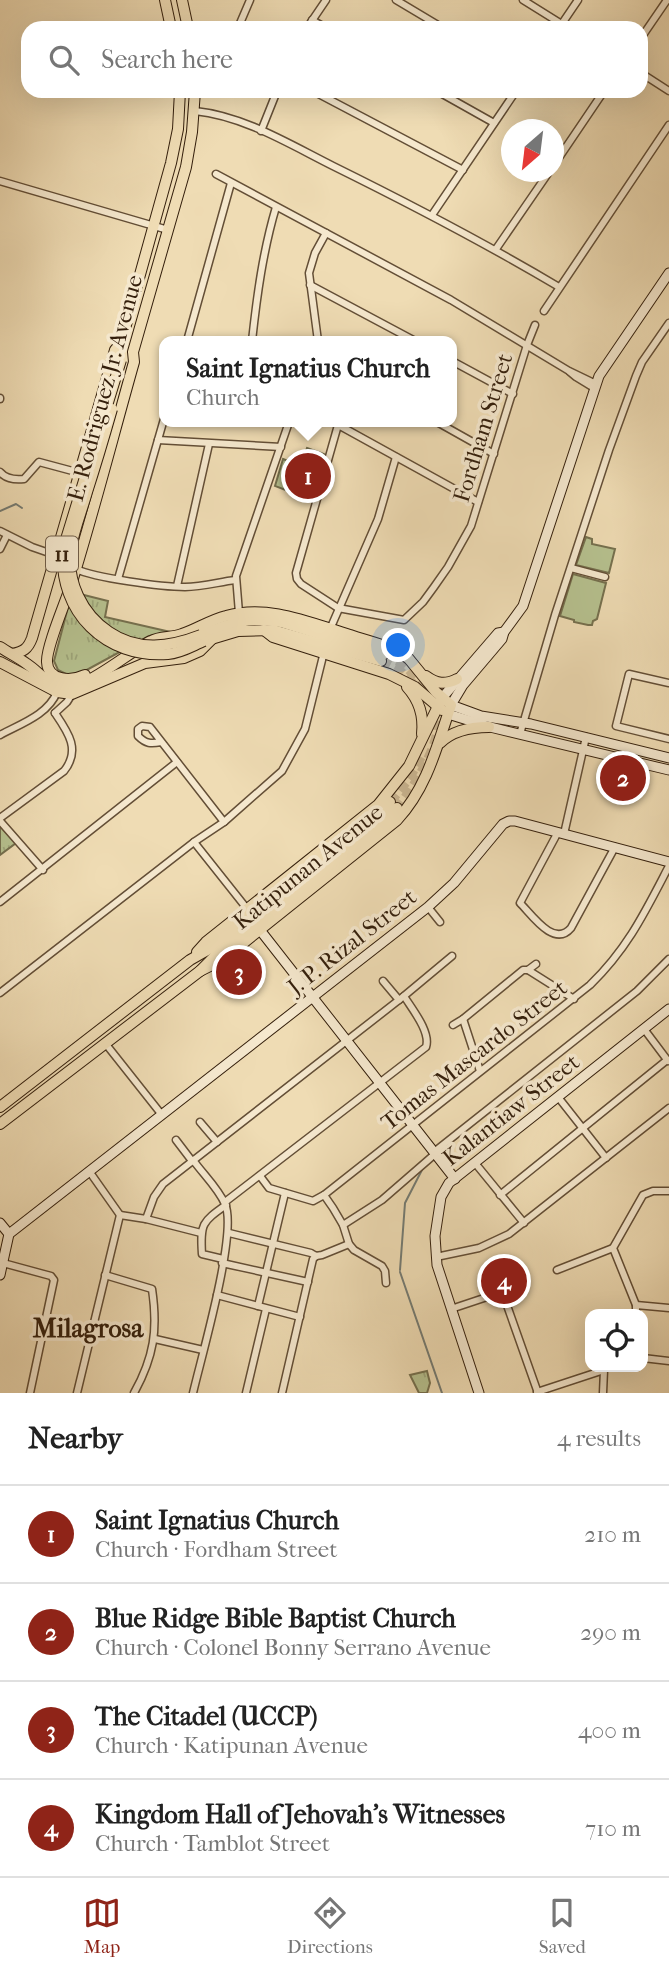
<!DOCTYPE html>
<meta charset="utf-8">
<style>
:root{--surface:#fff;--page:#f2f2f2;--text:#222;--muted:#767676;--line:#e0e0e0;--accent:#8f2418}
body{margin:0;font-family:"IM FELL French Canon",serif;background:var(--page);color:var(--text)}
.controls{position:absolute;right:21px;bottom:21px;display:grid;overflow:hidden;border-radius:14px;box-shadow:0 7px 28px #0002}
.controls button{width:63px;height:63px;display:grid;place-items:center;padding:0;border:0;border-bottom:2px solid var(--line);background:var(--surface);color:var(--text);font:35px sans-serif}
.compass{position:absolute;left:501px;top:119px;width:63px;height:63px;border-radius:50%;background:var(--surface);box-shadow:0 7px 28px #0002;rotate:208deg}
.you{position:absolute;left:399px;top:646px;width:24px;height:24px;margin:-18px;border:5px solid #fff;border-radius:50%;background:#1a73e8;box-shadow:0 0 0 10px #1a73e833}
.badge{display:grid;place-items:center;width:46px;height:46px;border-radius:50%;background:var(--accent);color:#fff;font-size:23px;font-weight:700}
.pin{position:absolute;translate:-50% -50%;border:4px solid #fff;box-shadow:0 2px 7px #0006}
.popup{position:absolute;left:159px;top:336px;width:298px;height:91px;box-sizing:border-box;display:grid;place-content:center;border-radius:14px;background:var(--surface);filter:drop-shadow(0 2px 5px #0005);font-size:23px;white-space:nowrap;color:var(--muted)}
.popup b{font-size:26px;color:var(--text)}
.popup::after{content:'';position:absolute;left:50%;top:100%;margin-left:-14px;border:14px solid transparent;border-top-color:var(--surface)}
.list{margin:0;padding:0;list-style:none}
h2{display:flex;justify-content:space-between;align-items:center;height:91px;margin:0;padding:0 28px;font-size:30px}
h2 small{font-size:23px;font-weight:400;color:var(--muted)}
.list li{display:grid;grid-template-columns:46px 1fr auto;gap:21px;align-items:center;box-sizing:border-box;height:98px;padding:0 28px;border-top:2px solid var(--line)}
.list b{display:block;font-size:26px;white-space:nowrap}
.list p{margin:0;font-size:23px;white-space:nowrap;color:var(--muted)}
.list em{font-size:23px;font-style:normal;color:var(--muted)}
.icon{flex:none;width:38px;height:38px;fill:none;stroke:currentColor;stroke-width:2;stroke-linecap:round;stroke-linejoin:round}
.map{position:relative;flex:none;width:669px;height:1393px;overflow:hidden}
.search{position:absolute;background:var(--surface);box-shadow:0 7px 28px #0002;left:21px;right:21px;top:21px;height:77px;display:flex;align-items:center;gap:18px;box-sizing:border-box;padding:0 24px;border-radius:21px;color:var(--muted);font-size:26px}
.sheet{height:483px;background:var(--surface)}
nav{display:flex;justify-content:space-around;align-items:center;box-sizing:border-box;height:98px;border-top:2px solid var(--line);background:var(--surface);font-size:19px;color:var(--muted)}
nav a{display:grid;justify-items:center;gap:4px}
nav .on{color:var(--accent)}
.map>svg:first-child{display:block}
</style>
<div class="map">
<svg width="669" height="1393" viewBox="0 0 669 1393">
<defs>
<pattern id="park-tufts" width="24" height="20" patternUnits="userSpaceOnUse" patternTransform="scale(1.75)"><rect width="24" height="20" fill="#b6c18f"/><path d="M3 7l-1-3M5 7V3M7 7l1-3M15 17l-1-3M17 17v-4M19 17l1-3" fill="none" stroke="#9da57a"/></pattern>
</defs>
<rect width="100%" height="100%" fill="#efdcb4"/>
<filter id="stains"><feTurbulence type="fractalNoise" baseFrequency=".00286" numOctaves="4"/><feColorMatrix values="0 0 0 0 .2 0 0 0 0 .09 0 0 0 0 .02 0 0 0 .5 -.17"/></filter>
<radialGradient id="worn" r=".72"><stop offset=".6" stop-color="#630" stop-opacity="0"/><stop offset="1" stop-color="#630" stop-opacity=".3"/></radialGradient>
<g fill="#b6c18f" stroke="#75704e" stroke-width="2">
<polygon points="283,459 296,464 288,491 275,486"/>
<polygon points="586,537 592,539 592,544 615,549 609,573 576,565"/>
<polygon points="573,574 606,583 597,619 593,621 592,625 588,625 574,622 574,620 560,616"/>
</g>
<g fill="url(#park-tufts)" stroke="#75704e" stroke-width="2">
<polygon points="307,448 324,454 319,469 302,463"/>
<polygon points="72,592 108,601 105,617 175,633 149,636 83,672 68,675 58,670 54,661"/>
<polygon points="0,826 16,843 0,855"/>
<polygon points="427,1371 430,1383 427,1393 419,1393 410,1375"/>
</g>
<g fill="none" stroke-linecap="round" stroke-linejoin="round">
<g stroke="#747b73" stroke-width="2">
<polyline points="0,511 16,504 22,508"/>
<polyline points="656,976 669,964"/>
<polyline points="440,1151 472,1126"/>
<polyline points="400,1270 405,1203 424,1166"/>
<polyline points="400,1272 442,1393"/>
</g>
<g stroke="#cab692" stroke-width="10" stroke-dasharray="10 5" stroke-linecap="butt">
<path d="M384,654c15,5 24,13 34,26 8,10 16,21 20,33 6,27 -24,76 -41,95"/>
<polyline points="381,661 399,670 414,685"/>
<polyline points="390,802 409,778 423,753"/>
</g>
<g stroke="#634e36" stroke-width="9">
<g id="street">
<polyline points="396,0 443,28"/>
<polyline points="523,0 568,28"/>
<polyline points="312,20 326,28"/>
<polyline points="238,28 250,0"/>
<polyline points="307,28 326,0"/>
<polyline points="559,28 578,0"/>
<polyline points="641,38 667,0"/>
<polyline points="641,73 669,91"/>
<polyline points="313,91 463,170"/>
<polyline points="437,91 494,123"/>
<path d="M195,111c49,5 94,33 138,55 77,38 152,77 226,121"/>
<polyline points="261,131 277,91"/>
<polyline points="554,165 604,91"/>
<polyline points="216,174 451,300 569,371 596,384"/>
<polyline points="0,181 168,230"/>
<polyline points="432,215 516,91"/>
<polyline points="496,249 549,172"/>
<polyline points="310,285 415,341"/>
<polyline points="544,311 669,125"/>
<polyline points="187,341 231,183"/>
<path d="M252,341c5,-46 11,-90 24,-134"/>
<polyline points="318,341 309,273 315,253 326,233"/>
<polyline points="452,361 513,394"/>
<polyline points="570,372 576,377 594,388"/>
<polyline points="0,399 0,398"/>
<polyline points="333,422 478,502"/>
<polyline points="437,422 494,454"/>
<polyline points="338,425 296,573 297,579 301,584 338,608 404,620 423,602 434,587 448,567 471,526 527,345 535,325"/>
<polyline points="158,440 281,447"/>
<path d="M0,472c6,7 15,8 24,7l15,-17 41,11"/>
<polyline points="0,531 32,547 55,555"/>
<polyline points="0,549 7,535"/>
<polyline points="571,568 605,577"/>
<path d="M76,569c19,9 86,18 109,18 17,0 34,-5 50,-7"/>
<polyline points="118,579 164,419"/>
<polyline points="177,586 209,444"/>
<polyline points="239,613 236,576 289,422"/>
<polyline points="331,627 378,519 396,457"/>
<polyline points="669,683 629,674 616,726 669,739"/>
<polyline points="55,713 67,702 72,694"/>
<polyline points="520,734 555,615 609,450 636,376 642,362 669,323"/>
<path d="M0,735c20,-11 48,-20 57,-43"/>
<path d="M161,742c-10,2 -15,2 -23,-6v-7l4,-3 8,1 74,95"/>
<path d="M0,818l64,-47c17,-21 4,-39 -9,-58"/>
<polyline points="0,821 43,870"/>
<path d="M558,832l-38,71c12,12 34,45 51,25l44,-81"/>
<polyline points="564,834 586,737"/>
<polyline points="194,842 248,910"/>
<polyline points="0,902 177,762"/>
<polyline points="428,907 440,922"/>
<polyline points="528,970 574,999"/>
<polyline points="383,981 399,1000"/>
<polyline points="0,993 194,842 224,822 282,771 305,729 324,652"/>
<polyline points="463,1019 480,1071"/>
<polyline points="453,1025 463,1019 523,970 528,970 536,964"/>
<polyline points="644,1029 668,1061"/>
<polyline points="105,1043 162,1115"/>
<polyline points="558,1097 606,1158"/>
<polyline points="200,1122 217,1142"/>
<polyline points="176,1140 192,1161"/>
<polyline points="434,1152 637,991 669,959"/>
<polyline points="475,1163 524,1223"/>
<polyline points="89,1171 120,1215"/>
<path d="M260,1176l9,12 44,13 11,-6 266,-210c38,-37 55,-73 79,-119"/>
<polyline points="324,1195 333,1208 343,1225 349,1244 354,1250 382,1266 385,1271 386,1283"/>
<polyline points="500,1195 667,1060"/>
<path d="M225,1202l201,-155c5,-15 -14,-38 -22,-51"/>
<polyline points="120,1215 146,1219 201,1233"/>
<polyline points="146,1219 154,1197 163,1184 404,996 452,956"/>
<polyline points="343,1225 382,1200 435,1154"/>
<polyline points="229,1233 311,1253 316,1256"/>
<polyline points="316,1256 322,1255 349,1244"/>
<polyline points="436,1257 479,1248 509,1234 669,1108"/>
<path d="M223,1259l-21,-5c-2,-30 0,-32 24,-49"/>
<polyline points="3,1263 51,1276 54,1280 30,1393"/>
<polyline points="222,1263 308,1282"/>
<polyline points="557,1270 613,1248"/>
<path d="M105,1275l47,14c6,41 2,68 -18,104"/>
<polyline points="217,1295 300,1317"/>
<polyline points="636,1305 669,1308"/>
<polyline points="258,1306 285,1193"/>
<polyline points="451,1309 499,1293 503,1294 538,1393"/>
<polyline points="636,1314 636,1305 613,1248 643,1195 653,1191 669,1191"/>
<polyline points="155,1339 203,1350"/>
<polyline points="643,1358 669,1361"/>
<polyline points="537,1392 604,1370 605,1367"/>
<polyline points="77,1393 120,1215"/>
<path d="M193,1393c8,-35 45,-161 32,-189 -7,-16 -22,-30 -32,-44"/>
<polyline points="246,1393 266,1309"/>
<polyline points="282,1393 313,1259 316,1256"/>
<polyline points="603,1393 604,1370"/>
</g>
</g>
<g stroke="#341f0c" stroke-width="11">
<g id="secondary">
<polyline points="669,273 599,376 523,606 504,632 502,639 463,685 451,705 481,716 531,724 669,758"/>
<polyline points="442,698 498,633 504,632"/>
<polyline points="448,714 490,727 669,770"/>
<polyline points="260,930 455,1179"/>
<polyline points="0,1223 9,1234"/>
<polyline points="0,1275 9,1234 428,907 454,883 503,824 509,821 515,821 669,862"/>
<polyline points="479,1393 437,1265 435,1236 441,1197 449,1183 669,1009"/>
</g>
</g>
<g stroke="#341f0c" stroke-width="12">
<g id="primary">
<polyline points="165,0 171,28"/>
<polyline points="182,0 188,28"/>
<polyline points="264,630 273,637 389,674 415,687 442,710"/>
<path d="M201,635c30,-12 48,-19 80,-13l103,32"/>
<polyline points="208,640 238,631 273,630 381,661"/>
<path d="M0,647c9,6 19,11 27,17 12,8 21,21 35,23 23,4 66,-35 89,-46 9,-5 21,-3 31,-7 15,-5 28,-14 44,-18 43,-12 84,7 124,19 20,7 43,11 59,24l27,33 15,13c-14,41 -24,83 -54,115l-175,140 -22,11"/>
<path d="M12,654c11,-2 16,-5 20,-16l83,-288 6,-7 50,-180 7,-34 2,-38"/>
<polyline points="0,662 57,692 72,694 145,663 184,658 200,651 212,639"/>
<path d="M85,675c-13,6 -37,7 -38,-13 -1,-15 19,-61 24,-77 23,-74 42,-149 63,-223l-1,-10 53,-185 6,-35 3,-41"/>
<path d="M426,676c11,8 19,9 31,3"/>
<path d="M407,687c12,13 17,29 15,47"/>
<path d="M440,743c13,-13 31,-16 49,-16"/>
<polyline points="197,952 206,942 378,805 409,766 442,698"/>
<polyline points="0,1107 190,960 211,948 372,820 390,802"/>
<polyline points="0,1124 200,971 216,955 380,825 397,808"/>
</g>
</g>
<use href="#street" stroke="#f5e8ce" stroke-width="6"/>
<use href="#secondary" stroke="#f5e8ce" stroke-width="9"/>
<use href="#primary" stroke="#efdcb4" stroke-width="10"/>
<g stroke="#341f0c" stroke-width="12" stroke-linecap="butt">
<g id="primary-bridge">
<path d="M121,360l-58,189c-5,63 43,110 105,105 13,-1 24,-8 36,-13"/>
<path d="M112,409c-8,28 -16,55 -25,83 -5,18 -13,37 -16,56 -5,33 11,66 38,84 29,20 61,15 92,3"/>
</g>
</g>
<use href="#primary-bridge" stroke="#efdcb4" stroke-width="10"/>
</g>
<g text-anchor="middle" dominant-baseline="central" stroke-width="7" stroke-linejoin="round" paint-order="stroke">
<rect fill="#f5e8ce" stroke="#6e5b46" stroke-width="2" x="46" y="536.5" width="32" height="35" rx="5"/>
<g font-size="21" font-weight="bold" fill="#341f0c">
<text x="62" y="554">11</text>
</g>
<g font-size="23" fill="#341f0c" stroke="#f5e8ce">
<text transform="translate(105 388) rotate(-75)">E. Rodriguez Jr. Avenue</text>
<text transform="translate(483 428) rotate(-73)">Fordham Street</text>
<text transform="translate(308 867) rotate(-39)">Katipunan Avenue</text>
<text transform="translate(352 942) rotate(-38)">J. P. Rizal Street</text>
<text transform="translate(474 1055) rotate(-38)">Tomas Mascardo Street</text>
<text transform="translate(511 1110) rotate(-38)">Kalantiaw Street</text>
</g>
<g font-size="26" font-weight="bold" fill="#341f0c" stroke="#f5e8ce">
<text x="88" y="1328">Milagrosa</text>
</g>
</g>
<rect width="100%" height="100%" filter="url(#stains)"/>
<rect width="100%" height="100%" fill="url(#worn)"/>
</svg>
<div class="controls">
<button><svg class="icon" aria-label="locate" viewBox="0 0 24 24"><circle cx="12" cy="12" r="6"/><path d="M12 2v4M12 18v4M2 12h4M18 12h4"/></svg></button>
</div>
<svg class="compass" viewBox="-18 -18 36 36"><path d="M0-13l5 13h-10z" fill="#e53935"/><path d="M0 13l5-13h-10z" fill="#767676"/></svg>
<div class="you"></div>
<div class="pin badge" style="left:308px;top:476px">1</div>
<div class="popup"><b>Saint Ignatius Church</b>Church</div>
<div class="pin badge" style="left:623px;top:778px">2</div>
<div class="pin badge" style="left:239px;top:972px">3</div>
<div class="pin badge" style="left:504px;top:1281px">4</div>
<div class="search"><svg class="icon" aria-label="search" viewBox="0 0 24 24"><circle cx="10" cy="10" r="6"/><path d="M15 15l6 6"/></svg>Search here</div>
</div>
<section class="sheet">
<h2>Nearby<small>4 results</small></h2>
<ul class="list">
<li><span class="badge">1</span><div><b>Saint Ignatius Church</b><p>Church · Fordham Street</p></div><em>210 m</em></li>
<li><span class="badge">2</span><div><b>Blue Ridge Bible Baptist Church</b><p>Church · Colonel Bonny Serrano Avenue</p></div><em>290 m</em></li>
<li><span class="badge">3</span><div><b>The Citadel (UCCP)</b><p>Church · Katipunan Avenue</p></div><em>400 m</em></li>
<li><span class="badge">4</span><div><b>Kingdom Hall of Jehovah's Witnesses</b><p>Church · Tamblot Street</p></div><em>710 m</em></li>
</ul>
</section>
<nav>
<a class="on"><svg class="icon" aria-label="map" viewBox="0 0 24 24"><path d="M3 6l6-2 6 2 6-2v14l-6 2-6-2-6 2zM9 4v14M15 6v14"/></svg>Map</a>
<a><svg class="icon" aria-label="directions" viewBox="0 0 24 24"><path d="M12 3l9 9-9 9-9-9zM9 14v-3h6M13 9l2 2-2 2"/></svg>Directions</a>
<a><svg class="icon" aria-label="saved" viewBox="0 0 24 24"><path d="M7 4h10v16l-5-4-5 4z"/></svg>Saved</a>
</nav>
